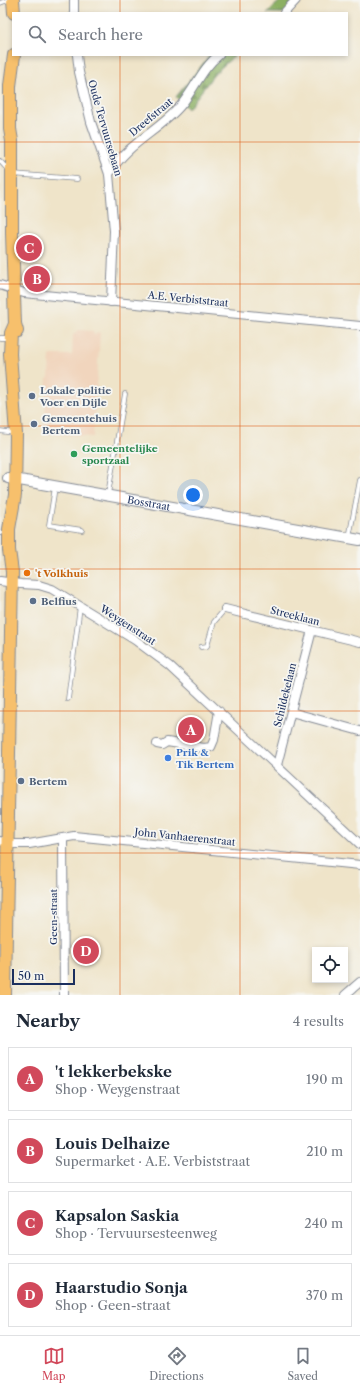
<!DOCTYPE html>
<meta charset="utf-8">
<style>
:root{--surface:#fff;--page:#f6f6f7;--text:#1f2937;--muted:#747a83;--line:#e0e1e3;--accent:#d1495b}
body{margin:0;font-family:"Libre Caslon Text",serif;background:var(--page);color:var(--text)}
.controls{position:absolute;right:12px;bottom:12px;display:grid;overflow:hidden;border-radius:0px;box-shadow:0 2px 6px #0003}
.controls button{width:36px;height:36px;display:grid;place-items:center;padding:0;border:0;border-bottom:1px solid var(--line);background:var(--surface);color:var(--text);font:20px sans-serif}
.scale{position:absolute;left:12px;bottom:10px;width:63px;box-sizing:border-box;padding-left:4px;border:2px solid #1b2f5e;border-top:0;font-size:11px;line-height:14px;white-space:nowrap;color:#1b2f5e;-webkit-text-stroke:3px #f6f6f2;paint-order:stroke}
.you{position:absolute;left:193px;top:495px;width:14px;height:14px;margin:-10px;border:3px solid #fff;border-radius:50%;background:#1a73e8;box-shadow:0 0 0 6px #1a73e833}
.badge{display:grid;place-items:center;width:26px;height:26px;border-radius:50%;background:var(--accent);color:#fff;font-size:13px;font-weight:700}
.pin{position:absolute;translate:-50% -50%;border:2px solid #fff;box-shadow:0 1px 4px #0006}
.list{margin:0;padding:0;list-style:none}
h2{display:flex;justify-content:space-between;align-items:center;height:52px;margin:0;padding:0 16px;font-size:17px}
h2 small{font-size:13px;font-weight:400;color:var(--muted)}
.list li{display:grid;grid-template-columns:26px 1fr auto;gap:12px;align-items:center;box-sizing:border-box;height:64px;margin:0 8px 8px;padding:0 8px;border:1px solid var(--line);border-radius:0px}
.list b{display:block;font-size:15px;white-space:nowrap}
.list p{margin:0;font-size:13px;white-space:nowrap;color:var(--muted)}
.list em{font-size:13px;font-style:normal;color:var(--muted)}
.icon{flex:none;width:22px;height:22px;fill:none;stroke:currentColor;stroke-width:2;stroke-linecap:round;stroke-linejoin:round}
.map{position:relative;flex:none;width:360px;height:995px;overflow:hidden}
.search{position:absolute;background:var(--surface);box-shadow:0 2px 6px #0003;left:12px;right:12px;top:12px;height:44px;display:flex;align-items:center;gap:10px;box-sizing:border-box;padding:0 14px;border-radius:0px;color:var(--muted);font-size:15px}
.sheet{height:340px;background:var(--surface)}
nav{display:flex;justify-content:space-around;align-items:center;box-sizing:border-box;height:56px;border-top:1px solid var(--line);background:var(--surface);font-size:11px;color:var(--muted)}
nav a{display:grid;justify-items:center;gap:2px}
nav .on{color:var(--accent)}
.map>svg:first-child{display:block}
</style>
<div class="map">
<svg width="360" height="995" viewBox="0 0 360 995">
<defs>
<pattern id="forest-firs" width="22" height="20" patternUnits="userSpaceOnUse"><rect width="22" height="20" fill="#8cb064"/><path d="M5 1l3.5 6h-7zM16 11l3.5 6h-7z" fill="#729056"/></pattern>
</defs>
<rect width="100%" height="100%" fill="#f6f6f2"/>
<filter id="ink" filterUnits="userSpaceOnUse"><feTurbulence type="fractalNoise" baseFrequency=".025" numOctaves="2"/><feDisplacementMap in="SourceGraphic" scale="8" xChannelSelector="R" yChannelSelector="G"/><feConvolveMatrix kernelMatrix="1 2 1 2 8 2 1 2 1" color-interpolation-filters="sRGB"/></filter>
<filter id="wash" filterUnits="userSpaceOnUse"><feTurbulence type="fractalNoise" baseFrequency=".012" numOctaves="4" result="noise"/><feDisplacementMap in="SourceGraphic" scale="16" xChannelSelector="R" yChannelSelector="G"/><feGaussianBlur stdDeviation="0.9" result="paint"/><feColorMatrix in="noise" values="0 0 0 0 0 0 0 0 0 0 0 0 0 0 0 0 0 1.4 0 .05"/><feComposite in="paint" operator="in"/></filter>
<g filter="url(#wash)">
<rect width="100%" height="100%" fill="#efe4c9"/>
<polygon fill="#f1d5bd" points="79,330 93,331 94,334 96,334 96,332 100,333 93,437 44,433 47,379 49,378 50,355 72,355 73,335"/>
<g fill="url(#forest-firs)" stroke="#547061">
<polygon points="281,0 301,0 288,13 267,13"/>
<polygon points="210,55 235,55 215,73 188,109 176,97"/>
</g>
</g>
<g filter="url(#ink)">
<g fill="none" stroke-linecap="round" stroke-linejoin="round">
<g stroke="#858a94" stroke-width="5.5">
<g id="service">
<polyline points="0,3 8,0"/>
<polyline points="0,161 12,174 77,179"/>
<polyline points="0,338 10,338"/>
<polyline points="0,431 14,433"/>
<polyline points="55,487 49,525 82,530"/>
<polyline points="108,494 125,394"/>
<polyline points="0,533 1,533"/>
<polyline points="349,538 360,480"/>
<polyline points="201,647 207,646 214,622 225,609"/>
<polyline points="68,699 80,606"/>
</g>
</g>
<g stroke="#858a94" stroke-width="10">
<g id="minor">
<polyline points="74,0 74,13"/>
<polyline points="284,13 296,0"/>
<polyline points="77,55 79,72 91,122 109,174 114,231 111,302"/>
<path d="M109,174c19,-32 51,-43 73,-70 13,-16 21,-37 37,-49"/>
<polyline points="0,285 24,293 360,326"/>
<polyline points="0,581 21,584 39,585 52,589 135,640 170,666 360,844"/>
<polyline points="225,609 360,642"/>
<polyline points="291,712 360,731"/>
<polyline points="157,744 162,745 167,742 204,748 211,747 214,740 219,711"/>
<polyline points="277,765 312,630"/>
<polyline points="63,838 64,995"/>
<polyline points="0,841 11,844 29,844 74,836 360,865"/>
<polyline points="345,995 360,982"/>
</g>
</g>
<g stroke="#858a94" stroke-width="12">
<g id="tertiary">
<path id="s1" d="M8,478l352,62"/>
</g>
</g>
<g stroke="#858a94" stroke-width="14">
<g id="primary">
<polyline points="13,0 14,13"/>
<polyline points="14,55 10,86 10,129 12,141 12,233 15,324 17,331"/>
<polyline points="5,995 12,572 9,550 9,529 15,495 16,434 10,354 11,333 15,324"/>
</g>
</g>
<use href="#service" stroke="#fff" stroke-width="4"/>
<use href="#minor" stroke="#fff" stroke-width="8"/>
<use href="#tertiary" stroke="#fff" stroke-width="10"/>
<use href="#primary" stroke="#f7c06c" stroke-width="12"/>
</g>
</g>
<path fill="none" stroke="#de5710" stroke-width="1" stroke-opacity="0.55" d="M120,0v13M240,0v13M120,55v940M240,55v940M0,142h360M0,284h360M0,426h360M0,569h360M0,711h360M0,853h360"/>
<g fill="#5c6f8a" stroke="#f6f6f2" stroke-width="1.5">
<circle cx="32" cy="396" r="4"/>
<circle cx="34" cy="424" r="4"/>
<circle cx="33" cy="601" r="4"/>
<circle cx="21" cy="781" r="4"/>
</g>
<circle fill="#2e9e5b" stroke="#f6f6f2" stroke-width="1.5" cx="74" cy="454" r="4"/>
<circle fill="#e8710a" stroke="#f6f6f2" stroke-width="1.5" cx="27" cy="573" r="4"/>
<circle fill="#3f7fe0" stroke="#f6f6f2" stroke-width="1.5" cx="168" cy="758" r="4"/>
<g text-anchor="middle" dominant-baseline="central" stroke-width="3.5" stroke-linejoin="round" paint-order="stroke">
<g font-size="10" fill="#1b2f5e" stroke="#f6f6f2">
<text transform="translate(151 117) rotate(-40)">Dreefstraat</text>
<text transform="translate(105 128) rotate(74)">Oude Tervuursebaan</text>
<text transform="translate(188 299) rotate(6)">A.E. Verbiststraat</text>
<text stroke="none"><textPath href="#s1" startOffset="143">Bosstraat</textPath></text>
<text transform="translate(295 616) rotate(14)">Streeklaan</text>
<text transform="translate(128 625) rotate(33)">Weygenstraat</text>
<text transform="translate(285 695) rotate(-76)">Schildekelaan</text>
<text transform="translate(185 837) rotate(6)">John Vanhaerenstraat</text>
<text transform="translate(53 917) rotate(-90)">Geen-straat</text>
</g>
<g font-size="10" font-weight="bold" fill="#4e5e75" stroke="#f6f6f2" text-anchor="start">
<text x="40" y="390">Lokale politie<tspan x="40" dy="12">Voer en Dijle</tspan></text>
<text x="42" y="418">Gemeentehuis<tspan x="42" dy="12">Bertem</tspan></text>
<text x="41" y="601">Belfius</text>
<text x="29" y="781">Bertem</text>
</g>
<g font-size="10" font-weight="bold" fill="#27864d" stroke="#f6f6f2" text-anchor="start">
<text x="82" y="448">Gemeentelijke<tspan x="82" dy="12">sportzaal</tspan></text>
</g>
<g font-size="10" font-weight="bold" fill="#c56008" stroke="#f6f6f2" text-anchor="start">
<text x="35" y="573">'t Volkhuis</text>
</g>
<g font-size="10" font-weight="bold" fill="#366cbe" stroke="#f6f6f2" text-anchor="start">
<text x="176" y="752">Prik &amp;<tspan x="176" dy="12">Tik Bertem</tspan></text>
</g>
</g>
</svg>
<div class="controls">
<button><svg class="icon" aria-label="locate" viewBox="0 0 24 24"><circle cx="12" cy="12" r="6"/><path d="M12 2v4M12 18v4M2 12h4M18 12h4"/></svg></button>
</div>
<div class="scale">50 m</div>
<div class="you"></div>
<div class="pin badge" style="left:191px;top:730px">A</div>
<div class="pin badge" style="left:37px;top:279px">B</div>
<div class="pin badge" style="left:29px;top:248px">C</div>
<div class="pin badge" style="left:86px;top:951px">D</div>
<div class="search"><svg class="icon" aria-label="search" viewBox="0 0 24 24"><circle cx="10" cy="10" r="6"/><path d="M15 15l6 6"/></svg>Search here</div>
</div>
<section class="sheet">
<h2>Nearby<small>4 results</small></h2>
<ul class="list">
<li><span class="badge">A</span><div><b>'t lekkerbekske</b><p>Shop · Weygenstraat</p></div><em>190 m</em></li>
<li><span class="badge">B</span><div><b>Louis Delhaize</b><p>Supermarket · A.E. Verbiststraat</p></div><em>210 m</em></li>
<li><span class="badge">C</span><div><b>Kapsalon Saskia</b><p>Shop · Tervuursesteenweg</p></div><em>240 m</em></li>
<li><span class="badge">D</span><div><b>Haarstudio Sonja</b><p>Shop · Geen-straat</p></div><em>370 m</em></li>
</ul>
</section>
<nav>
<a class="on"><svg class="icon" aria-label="map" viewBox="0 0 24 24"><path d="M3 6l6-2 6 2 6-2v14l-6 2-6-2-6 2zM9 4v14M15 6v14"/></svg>Map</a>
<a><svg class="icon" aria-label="directions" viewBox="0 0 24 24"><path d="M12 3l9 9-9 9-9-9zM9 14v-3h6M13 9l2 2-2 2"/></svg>Directions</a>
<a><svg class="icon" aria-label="saved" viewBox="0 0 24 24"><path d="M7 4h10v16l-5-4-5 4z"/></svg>Saved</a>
</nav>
